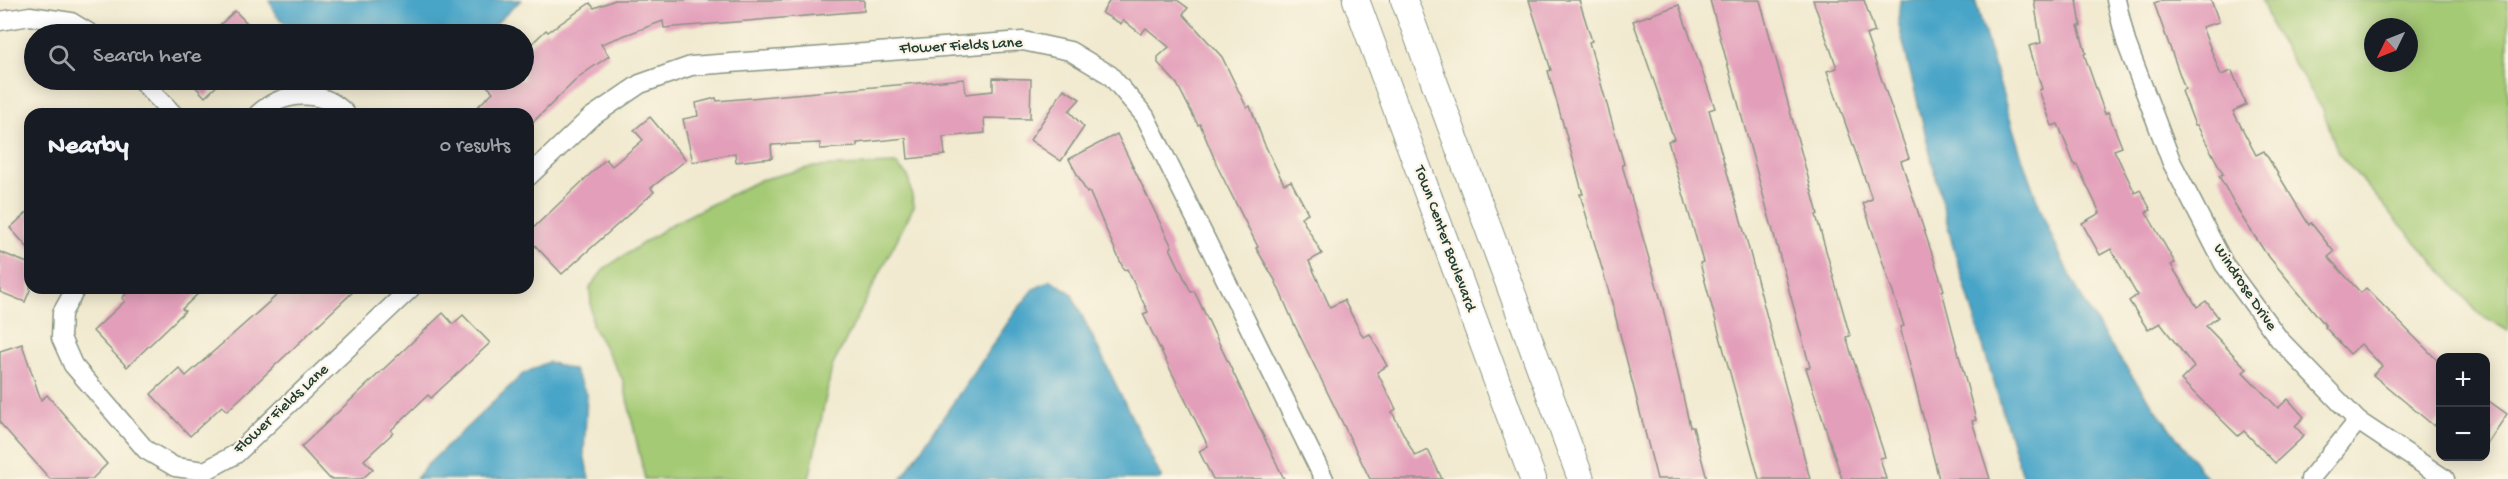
<!DOCTYPE html>
<meta charset="utf-8">
<style>
:root{--surface:#171b24;--page:#242831;--text:#f1f3f6;--muted:#9ea1a6;--line:#363941}
body{margin:0;font-family:"Gochi Hand",sans-serif;background:var(--page);color:var(--text)}
.controls{position:absolute;right:18px;bottom:18px;display:grid;overflow:hidden;border-radius:12px;box-shadow:0 3px 15px #0003}
.controls button{width:54px;height:54px;display:grid;place-items:center;padding:0;border:0;border-bottom:2px solid var(--line);background:var(--surface);color:var(--text);font:30px sans-serif}
.compass{position:absolute;left:2364px;top:18px;width:54px;height:54px;border-radius:50%;background:var(--surface);box-shadow:0 3px 15px #0003;rotate:227deg}
.list{margin:0;padding:0;list-style:none}
h2{display:flex;justify-content:space-between;align-items:center;height:78px;margin:0;padding:0 24px;font-size:26px}
h2 small{font-size:20px;font-weight:400;color:var(--muted)}
.icon{flex:none;width:33px;height:33px;fill:none;stroke:currentColor;stroke-width:2;stroke-linecap:round;stroke-linejoin:round}
.map{position:relative;flex:none;width:2508px;height:479px;overflow:hidden}
.search{position:absolute;background:var(--surface);box-shadow:0 3px 15px #0003;left:24px;top:24px;width:510px;height:66px;display:flex;align-items:center;gap:15px;box-sizing:border-box;padding:0 21px;border-radius:33px;color:var(--muted);font-size:22px}
.panel{position:absolute;background:var(--surface);box-shadow:0 3px 15px #0003;left:24px;top:108px;width:510px;height:186px;border-radius:18px}
.map>svg:first-child{display:block}
</style>
<div class="map">
<svg width="2508" height="479" viewBox="0 0 2508 479">
<rect width="100%" height="100%" fill="#fcf5e5"/>
<filter id="ink" filterUnits="userSpaceOnUse"><feTurbulence type="fractalNoise" baseFrequency=".0167" numOctaves="2"/><feDisplacementMap in="SourceGraphic" scale="12" xChannelSelector="R" yChannelSelector="G"/><feConvolveMatrix kernelMatrix="1 2 1 2 8 2 1 2 1" color-interpolation-filters="sRGB"/></filter>
<filter id="wash" filterUnits="userSpaceOnUse"><feTurbulence type="fractalNoise" baseFrequency=".008" numOctaves="4" result="noise"/><feDisplacementMap in="SourceGraphic" scale="24" xChannelSelector="R" yChannelSelector="G"/><feGaussianBlur stdDeviation="1.35" result="paint"/><feColorMatrix in="noise" values="0 0 0 0 0 0 0 0 0 0 0 0 0 0 0 0 0 1.4 0 .05"/><feComposite in="paint" operator="in"/></filter>
<g filter="url(#wash)">
<rect width="100%" height="100%" fill="#f1ead0"/>
<g fill="#a5ca74" stroke="#628454" stroke-width="1.5" fill-rule="evenodd">
<path d="M2262,0h246v331l-29,-17 -141,-161 -15,-43 -50,-80zM2373,27h36v36h-36z"/>
<polygon points="896,164 908,176 914,206 832,367 809,479 645,479 623,380 592,325 590,287 605,268 672,224 760,180 812,167"/>
</g>
<g fill="#4aa5c8" stroke="#34717e" stroke-width="1.5">
<polygon points="269,0 521,0 485,34 299,34 277,16"/>
<path d="M1900,0h75c26,86 48,177 87,259 37,80 94,149 145,220h-184l-71,-236 -54,-221z"/>
<polygon points="1051,280 1071,293 1162,479 901,479 1013,315 1034,289"/>
<polygon points="548,362 574,370 587,395 584,453 589,479 416,479 427,465 523,374"/>
</g>
<g id="blocks">
<g fill="#e39fba">
<polygon points="615,0 864,0 864,11 664,28 663,21 601,44 609,56 580,76 528,127 528,114 470,114 493,92 481,80 524,80 524,51 546,30 548,32 590,3 594,8"/>
<polygon points="1110,0 1177,0 1188,8 1183,14 1222,57 1247,108 1250,106 1264,143 1284,184 1291,181 1308,213 1301,217 1322,254 1309,261 1330,307 1344,300 1363,337 1370,334 1387,366 1377,372 1396,409 1392,412 1415,456 1428,450 1442,479 1370,479 1294,324 1275,280 1256,248 1258,247 1219,170 1200,124 1198,125 1177,84 1158,63 1158,57 1169,47 1146,28 1141,34 1123,20 1121,24 1102,13"/>
<polygon points="1529,0 1579,0 1592,41 1589,42 1624,164 1622,165 1662,304 1690,427 1693,427 1707,479 1657,479 1611,299 1580,194 1583,194 1548,71 1551,70"/>
<polygon points="1710,0 1760,0 1818,214 1816,215 1850,336 1846,337 1885,457 1880,458 1886,479 1842,479 1806,368 1810,367"/>
<polygon points="1813,0 1864,0 1875,32 1866,35 1909,158 1901,161 1944,290 1942,291 1976,420 1972,421 1990,479 1939,479 1900,327 1904,326 1863,203 1872,199 1827,71 1837,68"/>
<polygon points="2034,0 2077,0 2081,26 2078,26 2086,53 2084,54 2105,114 2108,112 2122,147 2114,150 2135,193 2140,190 2151,210 2146,212 2175,263 2171,265 2197,307 2206,301 2218,317 2206,326 2247,369 2243,372 2278,408 2288,399 2304,417 2295,426 2304,436 2275,463 2244,431 2238,436 2181,380 2194,367 2160,323 2148,330 2129,301 2137,295 2111,249 2100,255 2082,223 2100,213 2077,165 2075,166 2058,124 2052,126 2039,90 2042,89 2029,46 2041,43"/>
<polygon points="2163,0 2211,0 2219,22 2202,27 2221,75 2232,71 2246,105 2233,111 2256,155 2264,151 2309,225 2311,223 2334,252 2328,257 2361,293 2366,288 2440,363 2440,418 2434,426 2373,375 2382,366 2361,344 2350,354 2325,327 2326,326 2265,252 2242,217 2219,176 2223,174 2197,125 2195,125 2182,91 2185,89 2154,3"/>
<polygon points="1679,5 1715,108 1709,110 1746,238 1810,479 1759,479 1700,263 1703,262 1668,141 1674,139 1633,21"/>
<polygon points="235,11 258,34 210,34"/>
<polygon points="993,78 1031,79 1030,119 984,118 985,133 943,137 945,155 908,159 906,138 857,143 857,147 820,149 820,143 771,145 772,158 736,162 735,153 693,162 683,119 698,116 696,103 716,98 717,101 964,79 966,94 993,91"/>
<polygon points="189,80 223,80 205,97"/>
<polygon points="1064,89 1080,99 1069,111 1084,127 1061,161 1030,140"/>
<polygon points="650,117 686,160 651,188 654,192 562,274 528,238 528,233 606,159 612,166 643,140 634,130"/>
<polygon points="1117,134 1172,247 1170,248 1191,292 1194,291 1284,479 1213,479 1199,451 1208,446 1143,314 1148,312 1127,269 1124,270 1089,191 1087,193 1069,159"/>
<polygon points="30,210 30,250 10,228"/>
<polygon points="0,252 30,264 30,290 25,302 0,292"/>
<polygon points="132,288 204,288 182,309 185,311 127,367 93,331 125,301 122,298"/>
<polygon points="285,288 357,288 227,411 222,406 190,436 151,394 179,368 186,376"/>
<polygon points="443,313 453,324 463,315 490,343 431,398 428,395 391,430 393,433 364,460 373,469 362,479 330,479 301,447"/>
<polygon points="22,344 41,400 47,395 107,464 92,479 50,479 0,423 0,351"/>
<polygon points="2486,399 2507,414 2486,446"/>
</g>
</g>
</g>
<g filter="url(#ink)">
<use href="#blocks" fill-opacity="0" stroke="#889482" stroke-width="1.5"/>
<g fill="none" stroke-linecap="round" stroke-linejoin="round">
<g stroke="#889482" stroke-width="21">
<g id="minor">
<polyline points="2116,0 2126,42 2172,163 2224,264 2279,339 2358,421 2445,479"/>
<polyline points="0,21 30,16 71,22 91,34"/>
<polyline points="141,80 173,114"/>
<path d="M258,114c25,-23 64,-26 88,0"/>
<polyline points="528,177 590,118 640,84 691,66 1023,41 1070,51 1110,75 1145,116 1324,479"/>
<polyline points="76,288 62,313 61,338 73,365 146,450 175,467 205,471 236,454 411,288"/>
<polyline points="2310,479 2358,421"/>
</g>
</g>
<g stroke="#889482" stroke-width="28">
<g id="secondary">
<polyline points="1356,0 1533,479"/>
<polyline points="1404,0 1581,479"/>
</g>
</g>
<use href="#minor" stroke="#fff" stroke-width="18"/>
<use href="#secondary" stroke="#fff" stroke-width="26"/>
</g>
</g>
<g text-anchor="middle" dominant-baseline="central" stroke-width="4.5" stroke-linejoin="round" paint-order="stroke">
<g font-size="16" fill="#1f3d34" stroke="#fcf5e5">
<text transform="translate(961 47) rotate(-3)">Flower Fields Lane</text>
<text transform="translate(1444 239) rotate(70)">Town Center Boulevard</text>
<text transform="translate(2244 288) rotate(56)">Windrose Drive</text>
<text transform="translate(282 410) rotate(-43)">Flower Fields Lane</text>
</g>
</g>
</svg>
<div class="controls">
<button>+</button>
<button>−</button>
</div>
<svg class="compass" viewBox="-18 -18 36 36"><path d="M0-13l5 13h-10z" fill="#e53935"/><path d="M0 13l5-13h-10z" fill="#9ea1a6"/></svg>
<div class="search"><svg class="icon" aria-label="search" viewBox="0 0 24 24"><circle cx="10" cy="10" r="6"/><path d="M15 15l6 6"/></svg>Search here</div>
<section class="panel">
<h2>Nearby<small>0 results</small></h2>
<ul class="list">
</ul>
</section>
</div>
